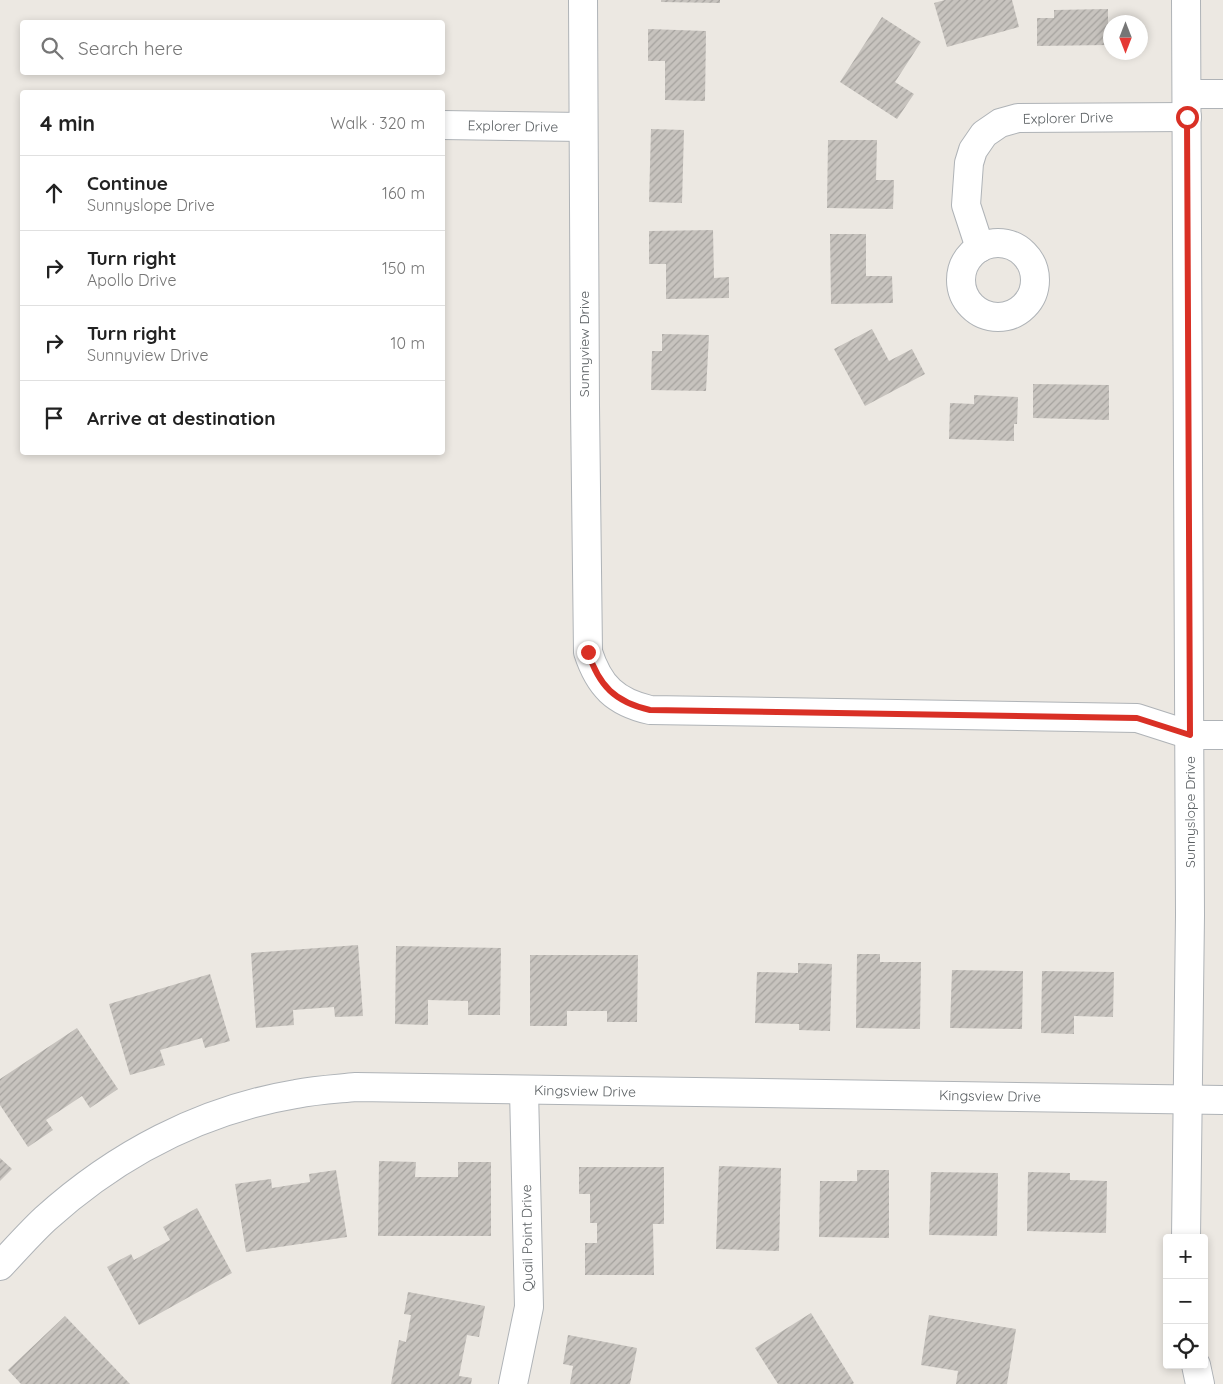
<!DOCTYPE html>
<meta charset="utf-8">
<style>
:root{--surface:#fff;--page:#f6f6f6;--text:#222;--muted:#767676;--line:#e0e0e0}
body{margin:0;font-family:Quicksand,sans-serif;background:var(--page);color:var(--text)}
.controls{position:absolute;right:15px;bottom:15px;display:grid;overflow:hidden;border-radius:5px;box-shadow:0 2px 8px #0003}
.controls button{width:45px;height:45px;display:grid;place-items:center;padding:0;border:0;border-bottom:1px solid var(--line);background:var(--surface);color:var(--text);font:25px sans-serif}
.compass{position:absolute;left:1103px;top:15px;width:45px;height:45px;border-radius:50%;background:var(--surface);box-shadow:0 2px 8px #0003;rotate:180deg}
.stop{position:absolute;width:15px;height:15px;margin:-11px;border:4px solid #d93025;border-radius:50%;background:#fff}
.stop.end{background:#d93025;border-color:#fff;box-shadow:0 1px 5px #0008}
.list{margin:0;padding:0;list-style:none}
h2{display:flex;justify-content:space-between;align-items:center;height:65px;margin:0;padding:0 20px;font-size:21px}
h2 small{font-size:16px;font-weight:400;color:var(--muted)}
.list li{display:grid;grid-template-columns:32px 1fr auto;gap:15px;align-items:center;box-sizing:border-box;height:75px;padding:0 20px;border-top:1px solid var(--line)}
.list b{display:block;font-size:19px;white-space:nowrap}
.list p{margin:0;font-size:16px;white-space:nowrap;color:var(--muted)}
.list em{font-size:16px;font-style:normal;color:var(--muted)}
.icon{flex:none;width:28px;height:28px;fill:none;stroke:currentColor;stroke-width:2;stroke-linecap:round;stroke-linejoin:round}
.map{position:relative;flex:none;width:1223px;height:1384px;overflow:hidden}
.search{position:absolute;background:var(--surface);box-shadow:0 2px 8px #0003;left:20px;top:20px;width:425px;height:55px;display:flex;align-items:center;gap:12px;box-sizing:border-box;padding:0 18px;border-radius:5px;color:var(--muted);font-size:19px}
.panel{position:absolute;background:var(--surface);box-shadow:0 2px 8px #0003;left:20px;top:90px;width:425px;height:365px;border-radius:5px}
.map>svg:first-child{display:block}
</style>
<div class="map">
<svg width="1223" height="1384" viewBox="0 0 1223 1384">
<defs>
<pattern id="building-hatch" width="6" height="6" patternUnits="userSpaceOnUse" patternTransform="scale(1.25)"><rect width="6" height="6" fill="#c7c3be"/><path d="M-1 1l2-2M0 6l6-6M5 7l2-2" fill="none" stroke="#a5a29e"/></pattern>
</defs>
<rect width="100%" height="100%" fill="#ece8e2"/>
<g fill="url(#building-hatch)">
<polygon points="661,0 720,0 720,3 661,2"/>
<polygon points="945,0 1012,0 1019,27 947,47 934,3"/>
<polygon points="1108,9 1108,45 1037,46 1037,18 1054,18 1054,10"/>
<polygon points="882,17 921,42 895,82 914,94 897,119 840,82"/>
<polygon points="648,29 706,31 705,101 665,100 665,61 648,61"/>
<polygon points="651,129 684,130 682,203 649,202"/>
<polygon points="828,140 877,140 876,180 894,180 893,209 827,208"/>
<polygon points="713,230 714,278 729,277 729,298 666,299 666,264 649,264 649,231"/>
<polygon points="830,234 866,234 866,276 892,276 893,303 831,304"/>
<polygon points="872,329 889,361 912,349 925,374 865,406 834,349"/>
<polygon points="662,334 709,335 706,391 651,390 652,351 662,351"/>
<polygon points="1033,384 1109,385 1109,420 1033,418"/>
<polygon points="974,395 1018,397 1017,424 1014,424 1014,441 949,439 950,403 974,404"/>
<polygon points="358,945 363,1016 335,1017 334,1007 293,1010 294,1025 256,1028 251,953"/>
<polygon points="396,946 501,948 500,1015 468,1015 468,1001 428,1000 428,1025 395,1024"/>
<polygon points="857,954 880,954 880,962 921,962 920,1029 856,1028"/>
<polygon points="530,955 638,955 637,1022 607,1022 607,1011 567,1011 567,1026 530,1026"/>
<polygon points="798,963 832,964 830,1031 799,1030 799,1024 755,1023 757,972 798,973"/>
<polygon points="952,970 1023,971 1022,1029 950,1028"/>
<polygon points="1042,971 1114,972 1113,1017 1074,1016 1074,1034 1041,1033"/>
<polygon points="210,974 230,1041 205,1048 202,1038 160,1050 165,1065 130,1075 109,1004"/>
<polygon points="77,1028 118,1089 90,1108 82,1096 46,1120 53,1130 28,1147 0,1105 0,1079"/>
<polygon points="0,1158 12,1169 0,1181"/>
<polygon points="379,1161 416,1162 415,1177 458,1177 458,1162 491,1162 491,1236 378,1236"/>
<polygon points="719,1166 781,1168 779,1251 716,1249"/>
<polygon points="579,1167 664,1167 664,1224 653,1224 654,1275 585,1275 585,1243 597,1243 597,1223 590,1223 590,1194 579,1194"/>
<polygon points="336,1170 347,1237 246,1252 235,1184 271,1179 272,1188 310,1182 309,1174"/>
<polygon points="857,1170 889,1170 889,1238 819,1237 820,1181 857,1181"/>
<polygon points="931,1172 998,1173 997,1236 929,1235"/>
<polygon points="1028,1172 1070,1173 1070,1180 1107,1181 1106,1233 1027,1231"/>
<polygon points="197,1208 232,1273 139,1325 107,1267 131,1254 134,1260 170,1240 163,1227"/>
<polygon points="408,1292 485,1306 479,1337 467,1335 459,1376 472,1378 471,1384 391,1384 399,1340 406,1342 411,1315 404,1314"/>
<polygon points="811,1313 854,1383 853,1384 778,1384 755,1348"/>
<polygon points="929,1315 1016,1329 1007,1384 956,1384 958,1371 921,1365"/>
<polygon points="65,1316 130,1384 21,1384 8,1370"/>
<polygon points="568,1335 637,1348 630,1384 570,1384 573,1366 563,1364"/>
</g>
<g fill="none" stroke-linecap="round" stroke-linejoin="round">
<g stroke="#afb3b7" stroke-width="30">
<g id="minor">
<path d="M583,0l2,406 3,246c11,34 27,50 62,58l487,8 53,17h33"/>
<polyline points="1186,0 1190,915 1186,1238"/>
<polyline points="1187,94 1223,94"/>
<polyline points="442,125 583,127"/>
<circle cx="998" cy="280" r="37"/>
<polyline points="980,248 966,205 969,163 973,150 984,134 1000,123 1018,118 1187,117"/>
<path d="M0,1266c15,-16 29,-32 45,-47 71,-64 156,-109 251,-125 20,-4 40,-5 60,-7l867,13"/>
<polyline points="1196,1365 1200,1384"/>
<polyline points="513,1384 529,1307 524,1090"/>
</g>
</g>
<use href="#minor" stroke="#fff" stroke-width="28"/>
</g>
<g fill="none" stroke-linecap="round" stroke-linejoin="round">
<path stroke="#d93025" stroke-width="6" d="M588,652c11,34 27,50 62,58l487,8 53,17 -3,-618"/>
</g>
<g text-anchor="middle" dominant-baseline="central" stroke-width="5" stroke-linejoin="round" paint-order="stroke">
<g font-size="14" fill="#5a5f62" stroke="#fff">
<text transform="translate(1068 118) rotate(-1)">Explorer Drive</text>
<text transform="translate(513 126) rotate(1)">Explorer Drive</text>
<text transform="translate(584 344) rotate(-90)">Sunnyview Drive</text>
<text transform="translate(1190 812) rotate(-90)">Sunnyslope Drive</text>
<text transform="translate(585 1091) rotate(1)">Kingsview Drive</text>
<text transform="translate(990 1096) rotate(1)">Kingsview Drive</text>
<text transform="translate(527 1238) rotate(-91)">Quail Point Drive</text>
</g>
</g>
</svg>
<div class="controls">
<button>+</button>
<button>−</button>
<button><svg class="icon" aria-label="locate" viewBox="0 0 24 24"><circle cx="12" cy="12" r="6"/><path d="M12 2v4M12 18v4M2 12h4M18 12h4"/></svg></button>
</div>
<svg class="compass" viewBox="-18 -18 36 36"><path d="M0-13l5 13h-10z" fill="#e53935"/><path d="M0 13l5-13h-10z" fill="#767676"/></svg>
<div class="stop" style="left:1187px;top:117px"></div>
<div class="stop end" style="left:588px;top:652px"></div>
<div class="search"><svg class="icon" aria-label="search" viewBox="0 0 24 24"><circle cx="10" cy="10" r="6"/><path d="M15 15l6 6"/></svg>Search here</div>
<section class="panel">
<h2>4 min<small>Walk · 320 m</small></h2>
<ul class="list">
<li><svg class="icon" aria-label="ahead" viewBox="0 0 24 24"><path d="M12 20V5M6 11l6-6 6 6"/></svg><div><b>Continue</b><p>Sunnyslope Drive</p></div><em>160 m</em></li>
<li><svg class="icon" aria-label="right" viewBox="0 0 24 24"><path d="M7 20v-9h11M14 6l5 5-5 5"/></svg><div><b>Turn right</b><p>Apollo Drive</p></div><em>150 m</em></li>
<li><svg class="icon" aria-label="right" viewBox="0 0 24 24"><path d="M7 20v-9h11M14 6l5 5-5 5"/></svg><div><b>Turn right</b><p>Sunnyview Drive</p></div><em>10 m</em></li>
<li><svg class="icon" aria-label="arrive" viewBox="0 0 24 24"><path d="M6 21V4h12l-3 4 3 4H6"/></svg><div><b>Arrive at destination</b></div></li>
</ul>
</section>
</div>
